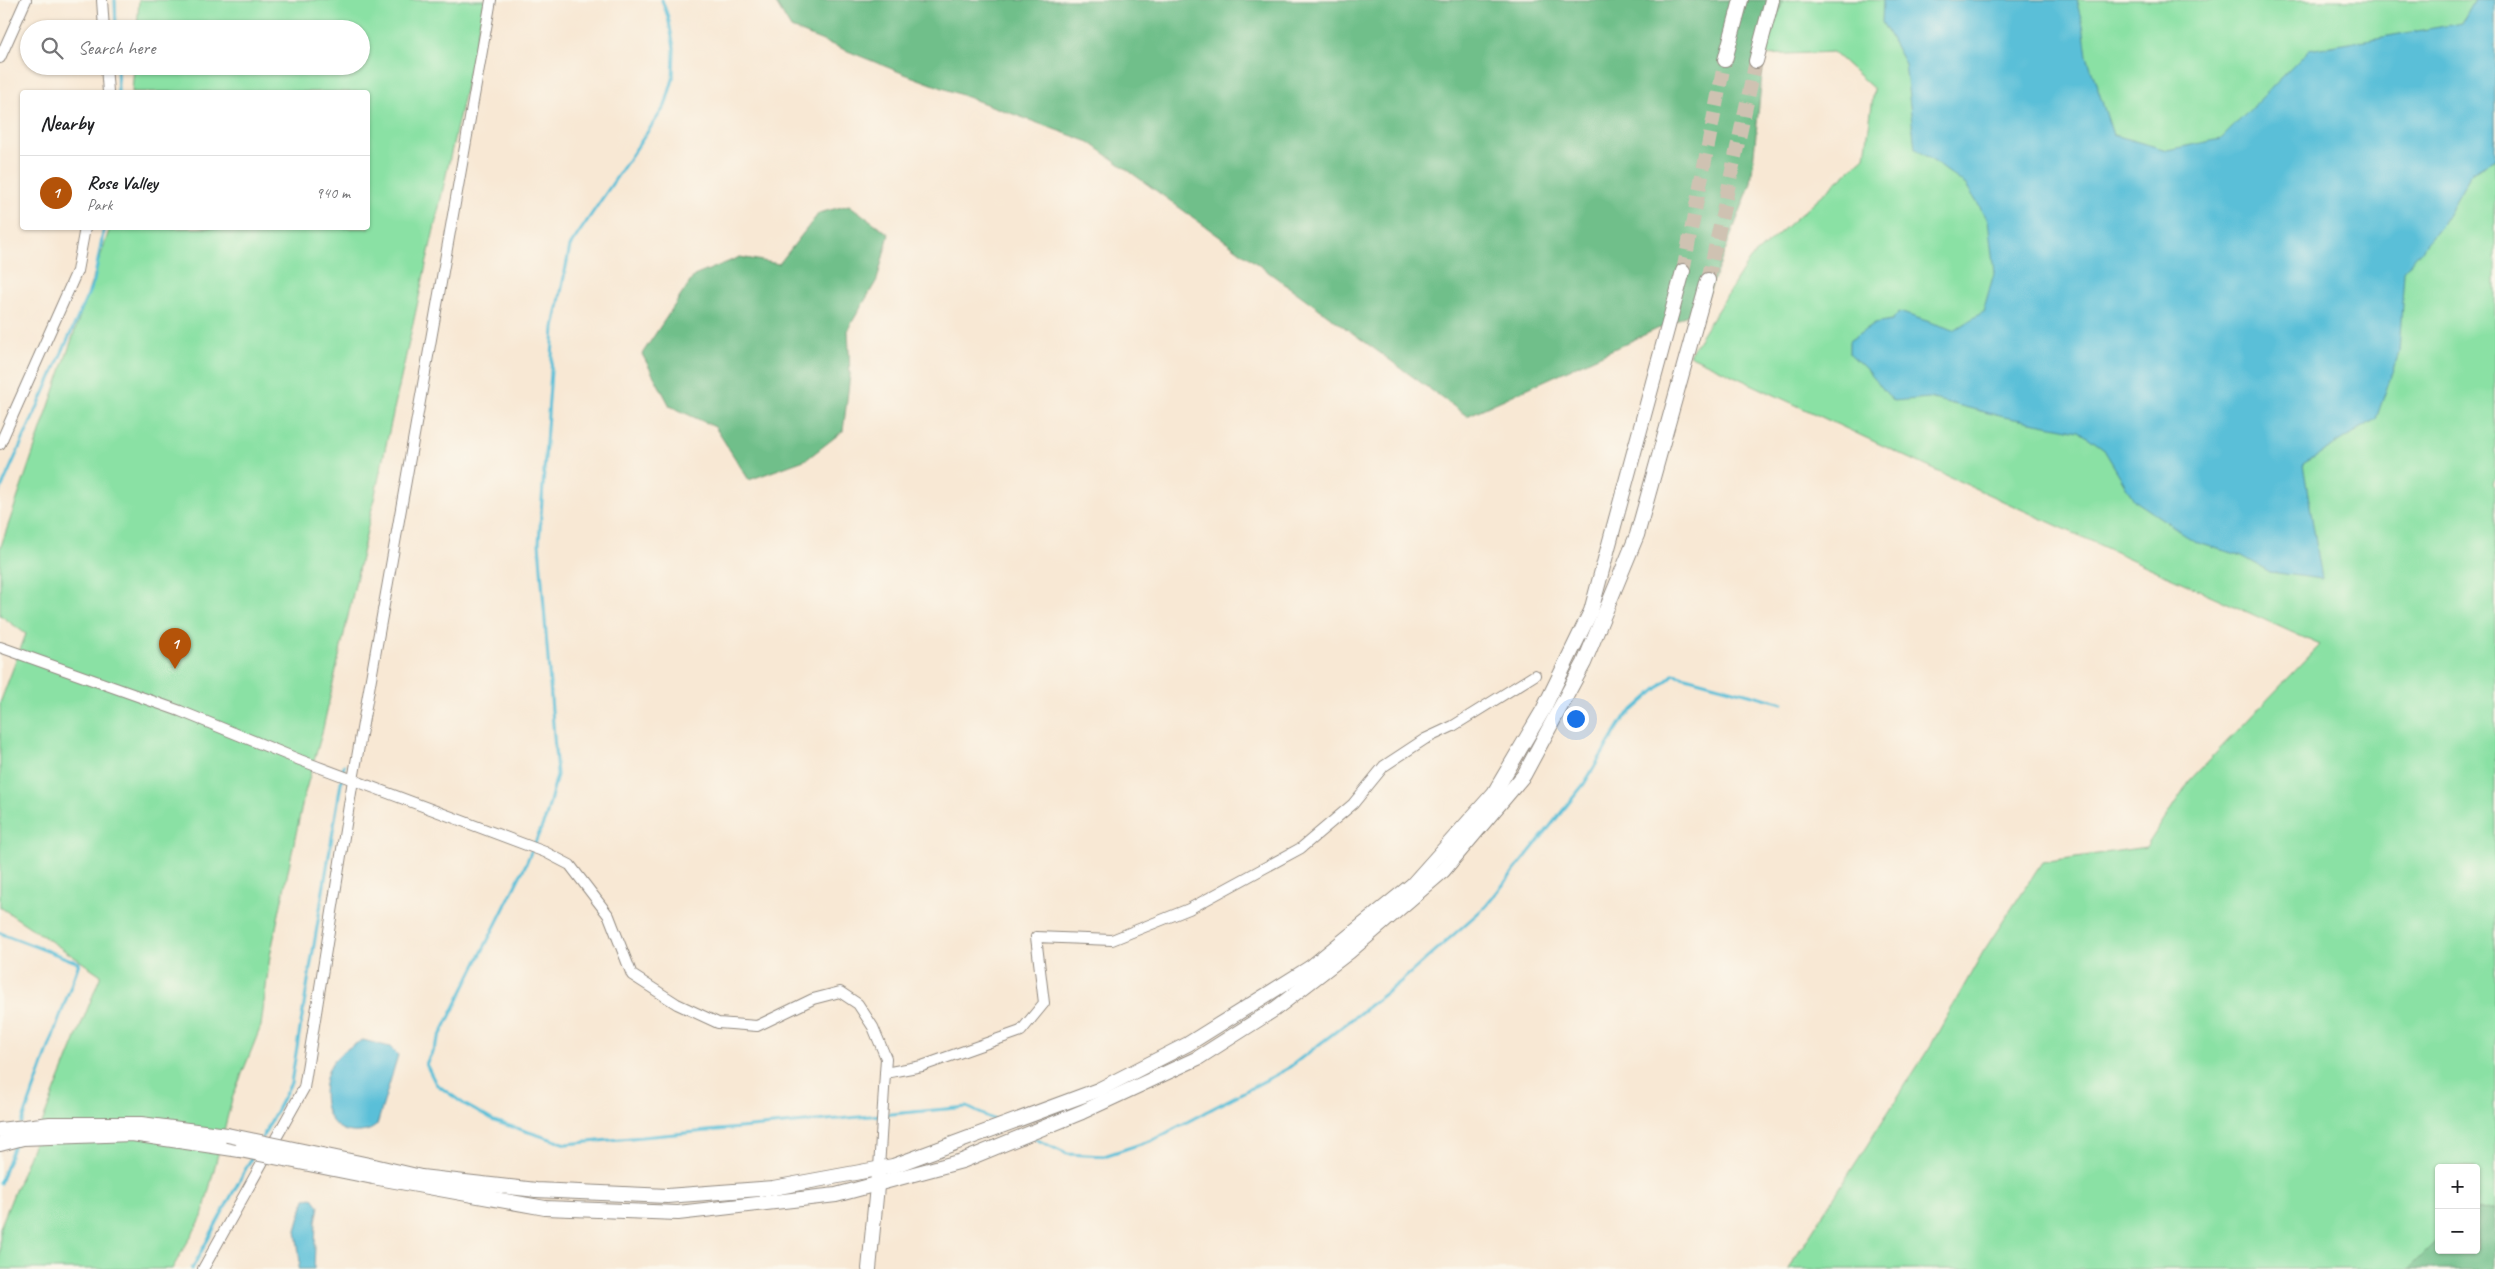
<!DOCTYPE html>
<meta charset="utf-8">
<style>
:root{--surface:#fff;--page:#f6f6f6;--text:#202124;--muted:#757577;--line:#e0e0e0;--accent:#b45309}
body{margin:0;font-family:Caveat,sans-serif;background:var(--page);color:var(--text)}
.controls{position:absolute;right:15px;bottom:15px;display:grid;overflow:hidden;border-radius:5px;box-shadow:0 1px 4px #0004}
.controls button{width:45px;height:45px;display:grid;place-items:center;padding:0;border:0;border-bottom:1px solid var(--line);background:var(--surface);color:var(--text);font:25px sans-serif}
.you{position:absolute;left:1575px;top:718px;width:18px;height:18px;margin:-12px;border:4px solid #fff;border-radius:50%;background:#1a73e8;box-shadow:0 0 0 8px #1a73e833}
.badge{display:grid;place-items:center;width:32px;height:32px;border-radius:50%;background:var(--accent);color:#fff;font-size:16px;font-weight:700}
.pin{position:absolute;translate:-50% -41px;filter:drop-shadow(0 1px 2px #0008)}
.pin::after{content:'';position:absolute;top:26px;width:18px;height:15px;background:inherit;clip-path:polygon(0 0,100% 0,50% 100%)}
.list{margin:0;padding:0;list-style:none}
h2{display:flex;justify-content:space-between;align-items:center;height:65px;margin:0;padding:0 20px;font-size:21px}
h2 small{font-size:16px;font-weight:400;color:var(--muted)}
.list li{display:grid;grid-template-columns:32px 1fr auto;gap:15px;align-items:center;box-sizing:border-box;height:75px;padding:0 20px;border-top:1px solid var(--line)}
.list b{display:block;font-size:19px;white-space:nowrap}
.list p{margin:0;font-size:16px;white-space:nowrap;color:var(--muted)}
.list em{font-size:16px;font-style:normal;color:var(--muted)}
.icon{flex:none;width:28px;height:28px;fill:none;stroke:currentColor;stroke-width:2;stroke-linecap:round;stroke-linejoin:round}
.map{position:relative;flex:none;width:2495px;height:1269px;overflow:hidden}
.search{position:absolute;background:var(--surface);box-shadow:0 1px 4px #0004;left:20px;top:20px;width:350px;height:55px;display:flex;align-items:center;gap:12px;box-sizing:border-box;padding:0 18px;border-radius:28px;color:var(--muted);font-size:19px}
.panel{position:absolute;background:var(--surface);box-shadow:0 1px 4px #0004;left:20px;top:90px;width:350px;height:140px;border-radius:5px}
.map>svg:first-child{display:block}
</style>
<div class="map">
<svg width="2495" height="1269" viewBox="0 0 2495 1269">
<rect width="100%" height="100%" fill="#fbf7ec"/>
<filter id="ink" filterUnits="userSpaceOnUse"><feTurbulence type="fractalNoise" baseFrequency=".02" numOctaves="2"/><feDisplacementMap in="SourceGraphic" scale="10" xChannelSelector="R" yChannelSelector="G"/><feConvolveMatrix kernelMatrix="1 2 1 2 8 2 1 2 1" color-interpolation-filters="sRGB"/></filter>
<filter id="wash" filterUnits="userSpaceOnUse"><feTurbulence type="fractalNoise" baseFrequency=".0096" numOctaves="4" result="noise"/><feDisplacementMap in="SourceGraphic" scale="20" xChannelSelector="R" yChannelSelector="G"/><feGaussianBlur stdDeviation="1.12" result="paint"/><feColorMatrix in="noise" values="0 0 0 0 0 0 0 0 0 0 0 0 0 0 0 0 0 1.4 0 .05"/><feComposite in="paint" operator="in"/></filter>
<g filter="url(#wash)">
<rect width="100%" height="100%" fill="#f8e8d4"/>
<g fill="#8ae1a4" stroke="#5a8668">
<polygon points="139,0 485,0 322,733 304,796 270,956 261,1026 232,1099 202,1217 172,1269 0,1269 0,1228 101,975 0,907 0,703 26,634 0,615 0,549 110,228 368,228 368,92 132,92 134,66 361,66 361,29 137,29"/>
<polygon points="1783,0 2495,0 2495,477 2493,484 2495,486 2495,1209 2476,1210 2476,1168 2439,1168 2439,1238 2408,1269 1788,1269 1931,1045 1983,952 2042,862 2146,847 2190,780 2320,645 1939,472 1689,355 1750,259 1865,157 1874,89 1833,52 1764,55"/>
</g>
<g fill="#6fbf8a" stroke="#4d755a">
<polygon points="774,0 1783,0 1764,55 1751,183 1703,308 1467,416 1089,142 902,73 791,28"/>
<polygon points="849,205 889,234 877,280 848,329 850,375 843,431 807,459 749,480 715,427 670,406 642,354 694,276 740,257 779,264 819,213"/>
<polygon points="2495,1209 2495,1269 2408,1269 2439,1238 2439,1250 2476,1250 2476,1210"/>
</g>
<g fill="#5abfd8" stroke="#427582">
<polygon points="1883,0 2076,0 2083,25 2087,56 2113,135 2167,150 2221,139 2309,50 2462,23 2475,0 2495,0 2495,159 2472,172 2443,223 2404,271 2399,353 2376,419 2303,464 2322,579 2270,572 2242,556 2198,543 2134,500 2103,448 2079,431 2004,417 1929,398 1893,401 1868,371 1849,353 1849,341 1875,323 1892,320 1899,312 1954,330 1983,312 1994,273 1988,220 1966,185 1915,148 1905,64 1882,22"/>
<path d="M363,1040l27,7 8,8 -21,70c-6,5 -9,6 -17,7 -38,4 -43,-43 -28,-69 8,-11 19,-17 31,-23z"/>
<polygon points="313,1198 319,1206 316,1222 314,1269 298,1269 300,1262 296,1230 305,1199"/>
</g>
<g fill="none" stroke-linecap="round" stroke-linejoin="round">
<g stroke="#5abfd8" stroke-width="3">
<polyline points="115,0 116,29"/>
<polyline points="662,0 668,17 674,48 673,79 665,106 570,246 554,328 539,543 557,775 546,817 525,866 426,1064 436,1084 464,1104 494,1121 566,1144 967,1107 999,1122"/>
<polyline points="117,66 118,92"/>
<polyline points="0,491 94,281 104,228"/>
<polyline points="0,933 79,963 22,1123"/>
<polyline points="1031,1137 1067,1154 1104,1156 1153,1140 1287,1069 1399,983 1486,906 1584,784 1624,718 1674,674 1783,703"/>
<polyline points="262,1138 291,1083 344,765"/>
<polyline points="0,1183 14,1145"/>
<polyline points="192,1269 252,1157"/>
</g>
</g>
</g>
<g filter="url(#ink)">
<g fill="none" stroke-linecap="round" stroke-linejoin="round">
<g stroke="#cfc2b2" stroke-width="14" stroke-dasharray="14 7" stroke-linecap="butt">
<polyline points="1683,271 1725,60"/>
<polyline points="1708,280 1756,61"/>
</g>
<g stroke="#928a80" stroke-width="12">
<g id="street">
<polyline points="102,0 104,29"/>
<polyline points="0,58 26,0"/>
<polyline points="106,66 108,92"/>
<polyline points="0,444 77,271 85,228"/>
<polyline points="0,647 180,711 300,760 545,852 570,865 609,916 632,975 677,1004 718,1023 757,1026 813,999 840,992 858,1004 873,1027 886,1058 879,1168"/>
<polyline points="885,1073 922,1066 1021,1031 1044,1003 1036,937 1112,940 1189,909 1301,848 1353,804 1384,766 1425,739 1453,726 1535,675"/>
<polyline points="203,1269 304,1088 353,780 491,0"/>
</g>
</g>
<g stroke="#928a80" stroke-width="16">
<g id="secondary">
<polyline points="1725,60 1741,0"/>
<polyline points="1756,61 1772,0"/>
<polyline points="0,1130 50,1124 141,1124 227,1135"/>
<polyline points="0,1144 23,1138 132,1134 240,1150"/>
<polyline points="374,1166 421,1177 536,1190 667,1196 773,1188 893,1166 1098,1090 1188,1044 1311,967 1412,885 1494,793 1543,710 1591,611 1683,271"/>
<polyline points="373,1177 545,1208 678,1213 836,1195 962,1161 1082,1112 1198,1058 1275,1009 1349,952 1443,871 1524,775 1584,663 1637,535 1708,280"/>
<polyline points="869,1269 878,1176"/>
</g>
</g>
<use href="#street" stroke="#fff" stroke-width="10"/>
<use href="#secondary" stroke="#fff" stroke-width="14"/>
<g stroke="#928a80" stroke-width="16" stroke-linecap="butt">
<g id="secondary-bridge">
<polyline points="227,1135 374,1166"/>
<polyline points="240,1150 373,1177"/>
</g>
</g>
<use href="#secondary-bridge" stroke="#fff" stroke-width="14"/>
</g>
</g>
</svg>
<div class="controls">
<button>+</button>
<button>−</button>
</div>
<div class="you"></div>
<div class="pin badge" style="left:175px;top:669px">1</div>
<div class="search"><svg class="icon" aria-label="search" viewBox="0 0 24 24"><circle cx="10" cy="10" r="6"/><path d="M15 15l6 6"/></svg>Search here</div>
<section class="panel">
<h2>Nearby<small></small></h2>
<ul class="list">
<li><span class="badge">1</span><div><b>Rose Valley</b><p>Park</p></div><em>940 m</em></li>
</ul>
</section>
</div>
